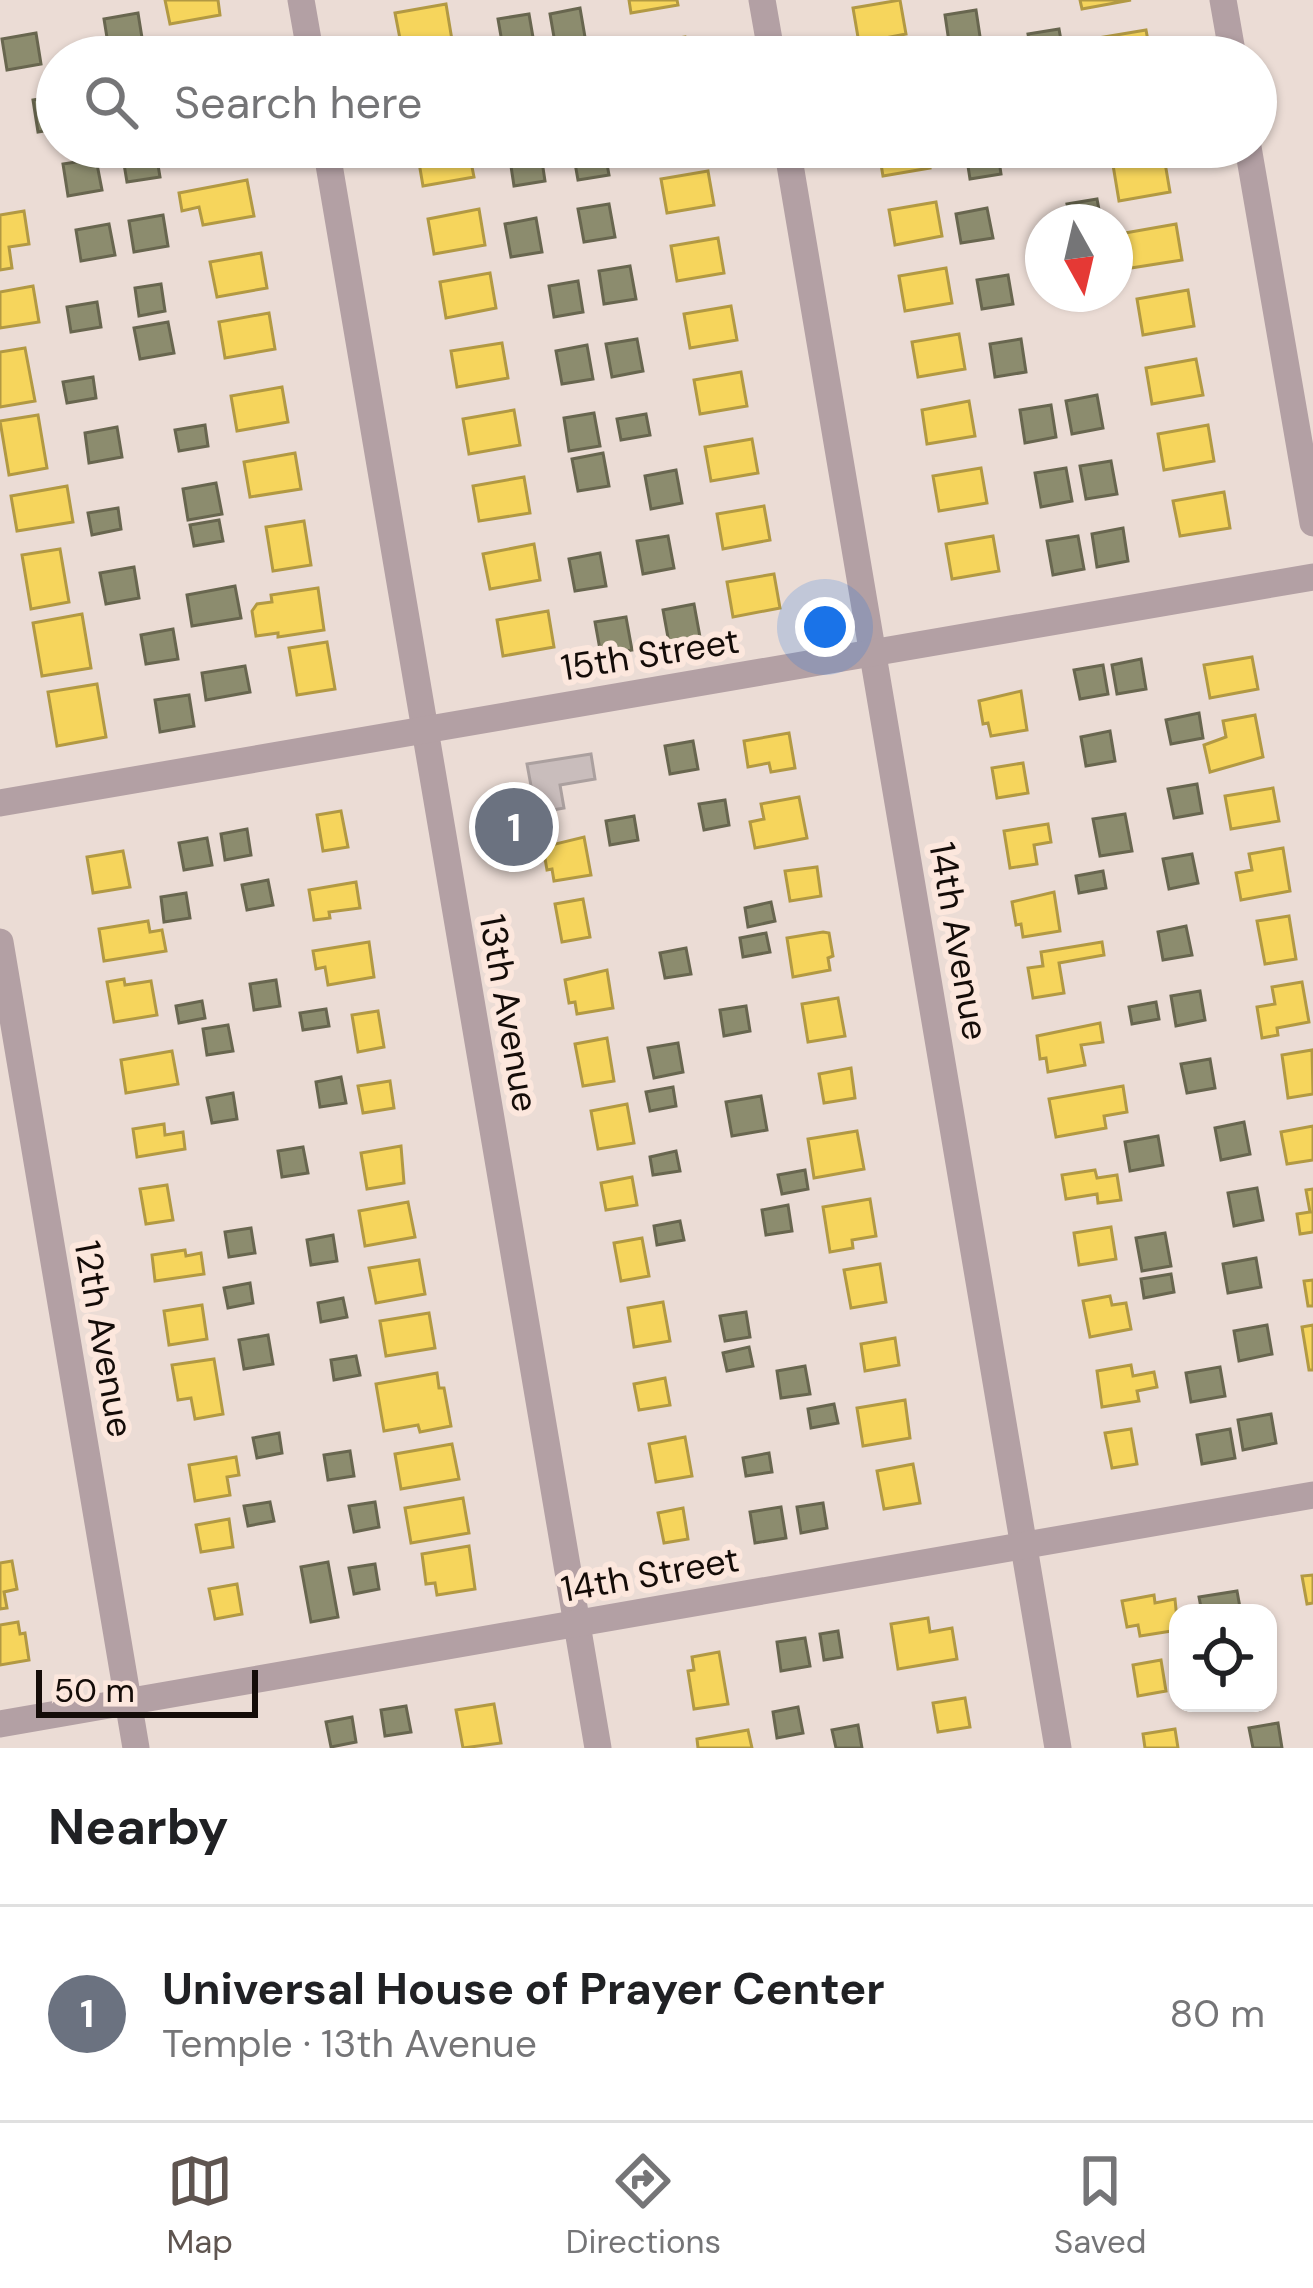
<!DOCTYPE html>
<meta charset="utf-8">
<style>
:root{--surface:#fff;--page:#f6f6f6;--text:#202124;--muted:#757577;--line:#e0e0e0;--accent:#5f5550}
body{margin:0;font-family:"DM Sans",sans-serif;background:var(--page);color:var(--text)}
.controls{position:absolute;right:36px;bottom:36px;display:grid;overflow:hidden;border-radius:24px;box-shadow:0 3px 9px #0004}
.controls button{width:108px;height:108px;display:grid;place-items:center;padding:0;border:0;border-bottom:3px solid var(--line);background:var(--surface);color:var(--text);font:60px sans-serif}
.compass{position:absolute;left:1025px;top:204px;width:108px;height:108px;border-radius:50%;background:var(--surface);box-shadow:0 3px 9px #0004;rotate:172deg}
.scale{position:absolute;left:36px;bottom:30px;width:222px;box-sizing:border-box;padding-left:12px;border:6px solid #140c08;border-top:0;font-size:33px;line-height:42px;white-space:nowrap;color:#140c08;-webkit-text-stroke:9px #fce7dd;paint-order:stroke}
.you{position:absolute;left:825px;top:627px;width:42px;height:42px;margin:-30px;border:9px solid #fff;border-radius:50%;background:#1a73e8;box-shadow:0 0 0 18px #1a73e833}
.badge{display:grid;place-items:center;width:78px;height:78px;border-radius:50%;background:var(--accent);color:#fff;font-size:39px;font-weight:700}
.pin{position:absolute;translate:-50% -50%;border:6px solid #fff;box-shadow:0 3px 12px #0006}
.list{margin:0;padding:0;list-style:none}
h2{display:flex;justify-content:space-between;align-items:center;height:156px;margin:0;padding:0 48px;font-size:51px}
h2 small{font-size:39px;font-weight:400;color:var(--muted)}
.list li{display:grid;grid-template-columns:78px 1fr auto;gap:36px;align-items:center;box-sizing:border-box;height:216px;padding:0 48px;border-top:3px solid var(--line)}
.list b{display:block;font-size:45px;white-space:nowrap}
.list p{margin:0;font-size:39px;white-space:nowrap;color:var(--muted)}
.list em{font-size:39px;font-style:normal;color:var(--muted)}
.icon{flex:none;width:66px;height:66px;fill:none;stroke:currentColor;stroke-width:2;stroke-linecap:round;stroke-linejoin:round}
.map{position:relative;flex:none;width:1313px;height:1748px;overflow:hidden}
.search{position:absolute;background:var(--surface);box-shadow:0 3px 9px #0004;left:36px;right:36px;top:36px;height:132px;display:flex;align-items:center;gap:30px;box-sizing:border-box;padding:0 42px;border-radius:66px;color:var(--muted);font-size:45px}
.sheet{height:372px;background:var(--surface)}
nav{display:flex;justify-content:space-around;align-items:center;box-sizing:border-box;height:168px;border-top:3px solid var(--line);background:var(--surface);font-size:33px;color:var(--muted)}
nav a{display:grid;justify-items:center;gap:6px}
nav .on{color:var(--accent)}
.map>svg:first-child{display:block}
</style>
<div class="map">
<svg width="1313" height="1748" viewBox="0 0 1313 1748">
<rect width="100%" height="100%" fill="#ebdcd5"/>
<g fill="#f6d55c" stroke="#b29943" stroke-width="3">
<polygon points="165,0 218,0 220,15 170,24"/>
<polygon points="629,0 677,0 678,5 631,13"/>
<polygon points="900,0 906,34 859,43 853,8"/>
<polygon points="1080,0 1131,0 1082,9"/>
<polygon points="446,4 452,40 402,49 395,13"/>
<polygon points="1146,30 1151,57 1089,57 1086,40"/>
<polygon points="685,37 689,57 640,57 638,45"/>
<polygon points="223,44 225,57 173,57 172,53"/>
<polygon points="191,147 243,147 243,148 193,157"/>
<polygon points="436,147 468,147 474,177 423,186 417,151"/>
<polygon points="878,147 950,147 927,151 930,168 883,176"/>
<polygon points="1164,157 1170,192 1119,201 1113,165"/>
<polygon points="708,171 714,205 667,213 661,179"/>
<polygon points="247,180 254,216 203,225 199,207 182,211 179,193"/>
<polygon points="936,202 942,236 895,245 889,210"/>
<polygon points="479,209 485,245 434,254 428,219"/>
<polygon points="24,211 29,244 9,247 12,268 0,270 0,215"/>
<polygon points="1176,224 1182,260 1131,268 1125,233"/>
<polygon points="718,238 724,273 677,281 671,246"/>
<polygon points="261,253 267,288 217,297 210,262"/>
<polygon points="946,268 952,303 905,311 899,276"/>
<polygon points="490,273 496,308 446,318 440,282"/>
<polygon points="33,286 39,322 0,328 0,292"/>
<polygon points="1188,290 1194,326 1143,335 1137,299"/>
<polygon points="731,306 737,340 690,348 684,314"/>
<polygon points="269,313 275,349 225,358 219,322"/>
<polygon points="959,334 965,369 918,377 912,342"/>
<polygon points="502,343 508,378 457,387 451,351"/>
<polygon points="25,348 35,401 0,407 0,352"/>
<polygon points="1196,359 1203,395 1152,404 1146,368"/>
<polygon points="741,372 747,406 700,414 694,380"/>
<polygon points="282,387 288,422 237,431 231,396"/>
<polygon points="969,401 975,436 927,444 922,410"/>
<polygon points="514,410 520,445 469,454 463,419"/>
<polygon points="38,415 47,468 9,475 0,421"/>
<polygon points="1208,425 1214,461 1164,470 1158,434"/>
<polygon points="752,439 758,473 711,481 705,447"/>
<polygon points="295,453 301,489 250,497 244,462"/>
<polygon points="981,468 987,503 939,511 933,476"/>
<polygon points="524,477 530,513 479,521 473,486"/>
<polygon points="67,486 73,522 17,531 11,496"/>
<polygon points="1224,492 1230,528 1180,536 1173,501"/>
<polygon points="764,506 770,540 723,549 717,514"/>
<polygon points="304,521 311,565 273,571 266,527"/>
<polygon points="993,536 999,571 952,579 946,544"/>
<polygon points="534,544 540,580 490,589 483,554"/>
<polygon points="60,549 69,602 31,609 22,555"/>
<polygon points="774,574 780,608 733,617 727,582"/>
<polygon points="318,588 324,630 278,637 278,633 256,636 252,611 257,604 272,602 271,595"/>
<polygon points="548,611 554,647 503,656 497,620"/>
<polygon points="82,614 91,668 42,676 33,623"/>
<polygon points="327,642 335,689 297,695 289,648"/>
<polygon points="1252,657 1258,689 1210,698 1204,665"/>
<polygon points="97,684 106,737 57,746 48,692"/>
<polygon points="1021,691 1027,730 991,736 988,723 983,724 979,701"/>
<polygon points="1255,715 1263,757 1210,772 1204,745 1226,737 1223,721"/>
<polygon points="789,733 795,768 771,772 769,763 748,767 744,741"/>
<polygon points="1023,763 1028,793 997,798 992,768"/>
<polygon points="1273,788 1279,821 1231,829 1225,796"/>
<polygon points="799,797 807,838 755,848 750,822 764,819 761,804"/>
<polygon points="341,811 348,847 323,851 317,815"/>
<polygon points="1048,824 1051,842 1034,845 1037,864 1010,868 1004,831"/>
<polygon points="584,837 591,875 554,881 552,869 547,870 543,847"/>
<polygon points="1283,848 1290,891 1241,900 1236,873 1252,870 1249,854"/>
<polygon points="123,851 130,887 93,893 87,857"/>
<polygon points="817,867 821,896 790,901 785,871"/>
<polygon points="356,882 360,908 329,912 330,918 314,920 309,890"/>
<polygon points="1054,892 1060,931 1023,937 1021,924 1016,925 1012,902"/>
<polygon points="583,899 590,937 562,942 555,904"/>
<polygon points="1289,916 1296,959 1265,964 1257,921"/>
<polygon points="148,921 150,932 162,930 166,951 104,961 99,929"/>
<polygon points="823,932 829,933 833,956 828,958 830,970 793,977 787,938"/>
<polygon points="369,942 374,977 328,985 325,967 316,969 313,951"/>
<polygon points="1102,942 1104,955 1059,963 1064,993 1033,998 1028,968 1043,966 1041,952"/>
<polygon points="607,970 613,1008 577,1014 575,1002 569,1003 565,980"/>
<polygon points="124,979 125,985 151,981 157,1015 114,1022 107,982"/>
<polygon points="1302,982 1309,1022 1277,1028 1278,1035 1262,1038 1257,1007 1275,1004 1272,987"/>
<polygon points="838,998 845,1036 808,1042 802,1004"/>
<polygon points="378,1011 384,1047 358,1052 352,1015"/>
<polygon points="1100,1023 1103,1042 1081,1045 1085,1065 1048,1072 1046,1058 1040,1059 1037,1036"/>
<polygon points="607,1038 614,1081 583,1086 575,1044"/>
<polygon points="1312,1050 1313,1094 1288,1098 1282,1055"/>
<polygon points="172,1051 178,1084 126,1093 121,1060"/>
<polygon points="851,1068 855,1098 824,1103 819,1074"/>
<polygon points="390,1081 394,1108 363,1113 358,1086"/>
<polygon points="1123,1086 1127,1112 1104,1116 1106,1128 1056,1137 1049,1099"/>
<polygon points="627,1104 634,1143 598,1149 591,1111"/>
<polygon points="164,1124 165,1135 183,1132 185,1149 137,1157 133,1129"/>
<polygon points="1313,1126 1313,1160 1287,1164 1281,1132"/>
<polygon points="857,1131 864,1169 814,1178 808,1139"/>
<polygon points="401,1146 404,1183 367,1189 361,1153"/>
<polygon points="1095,1170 1097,1178 1117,1175 1121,1200 1098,1203 1097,1194 1066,1199 1062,1175"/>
<polygon points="632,1177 637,1205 606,1210 601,1183"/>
<polygon points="167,1185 173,1220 146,1224 140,1189"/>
<polygon points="1313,1189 1313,1232 1300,1234 1297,1214 1310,1212 1306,1190"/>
<polygon points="870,1199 876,1236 852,1240 853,1248 830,1252 823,1207"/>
<polygon points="408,1202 415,1237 365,1246 359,1211"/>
<polygon points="1111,1227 1116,1259 1079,1265 1074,1233"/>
<polygon points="642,1238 649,1276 621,1281 614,1243"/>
<polygon points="185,1250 186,1256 201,1253 204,1274 155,1281 152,1255"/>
<polygon points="419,1260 425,1294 376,1303 369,1268"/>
<polygon points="880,1264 886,1302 851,1308 844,1270"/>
<polygon points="1313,1280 1313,1306 1308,1306 1304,1281"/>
<polygon points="1110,1296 1112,1305 1126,1303 1131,1329 1090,1337 1083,1301"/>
<polygon points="663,1302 670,1341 634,1347 628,1308"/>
<polygon points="202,1305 207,1339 169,1345 164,1311"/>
<polygon points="429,1313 435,1348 386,1356 380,1321"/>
<polygon points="1313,1325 1313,1370 1309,1370 1302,1327"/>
<polygon points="895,1338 899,1365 865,1371 861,1344"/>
<polygon points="214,1359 223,1414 195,1419 191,1398 178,1400 172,1365"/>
<polygon points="1131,1365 1133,1376 1154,1372 1157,1387 1137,1391 1139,1401 1102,1407 1097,1371"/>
<polygon points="437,1373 439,1388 444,1388 451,1426 420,1432 418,1425 384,1431 376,1384"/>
<polygon points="665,1378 670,1405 639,1410 634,1384"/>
<polygon points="905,1400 910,1438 863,1446 857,1408"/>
<polygon points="1131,1429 1137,1464 1112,1468 1105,1433"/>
<polygon points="685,1437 692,1476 656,1482 649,1444"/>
<polygon points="452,1444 459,1479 401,1489 395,1454"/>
<polygon points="236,1457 239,1475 227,1477 230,1495 195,1501 189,1465"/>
<polygon points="913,1464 920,1503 884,1509 877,1471"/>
<polygon points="463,1498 469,1533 411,1543 405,1508"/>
<polygon points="683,1508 688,1539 664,1543 658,1513"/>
<polygon points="229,1519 233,1547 201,1552 196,1525"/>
<polygon points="469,1546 475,1589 437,1595 435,1583 426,1584 422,1554"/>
<polygon points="12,1561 17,1589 4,1592 7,1608 0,1609 0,1563"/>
<polygon points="1313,1575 1313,1603 1307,1604 1302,1576"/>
<polygon points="237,1584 242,1614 215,1619 209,1589"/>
<polygon points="1154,1595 1155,1603 1175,1599 1178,1630 1140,1636 1138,1625 1127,1627 1122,1601"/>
<polygon points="928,1618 930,1632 952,1628 957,1659 898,1669 891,1624"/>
<polygon points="18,1622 20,1634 25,1633 29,1660 0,1665 0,1625"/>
<polygon points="719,1652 728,1704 694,1709 688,1671 694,1670 692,1657"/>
<polygon points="1161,1660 1166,1691 1138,1696 1133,1665"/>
<polygon points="965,1698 970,1727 938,1732 933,1703"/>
<polygon points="494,1704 501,1743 463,1748 456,1710"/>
<polygon points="1175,1729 1178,1748 1145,1748 1143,1734"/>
<polygon points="748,1730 752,1748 698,1748 697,1739"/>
</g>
<g fill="#8c8c6e" stroke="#68664f" stroke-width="3">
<polygon points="580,8 585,37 555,43 550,14"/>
<polygon points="976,10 981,43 950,49 945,15"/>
<polygon points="138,13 143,44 109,50 104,19"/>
<polygon points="529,14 534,43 503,48 498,19"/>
<polygon points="1059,29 1064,57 1032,57 1028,34"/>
<polygon points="36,33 41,64 7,70 2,39"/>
<polygon points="57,96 57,129 38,132 33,100"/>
<polygon points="155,147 160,177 127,182 122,152"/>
<polygon points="604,147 609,175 578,180 573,152"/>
<polygon points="965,147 997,147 1001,174 970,179"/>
<polygon points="540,148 545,181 514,186 509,153"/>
<polygon points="96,159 102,190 68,196 63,164"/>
<polygon points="1097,199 1101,220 1071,222 1067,204"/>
<polygon points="609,204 615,237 584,242 578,209"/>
<polygon points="987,208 993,238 961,243 956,214"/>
<polygon points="163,215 168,246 134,252 129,221"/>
<polygon points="536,218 542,252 511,257 505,224"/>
<polygon points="109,224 115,255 81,261 76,230"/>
<polygon points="630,266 636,299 604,304 599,271"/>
<polygon points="1008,275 1013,304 982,309 977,280"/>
<polygon points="578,281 583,312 554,317 549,286"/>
<polygon points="161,284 165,311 139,316 135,288"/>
<polygon points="97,302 101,327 71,332 67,307"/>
<polygon points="168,322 174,353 140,359 134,328"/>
<polygon points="637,339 643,371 612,377 606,344"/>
<polygon points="1021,339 1026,372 995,377 990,344"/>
<polygon points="587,345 593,379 562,384 556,351"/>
<polygon points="93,377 96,398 67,403 63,382"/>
<polygon points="1097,395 1103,428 1072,434 1066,401"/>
<polygon points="1051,405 1056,437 1025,443 1020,410"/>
<polygon points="594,413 600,446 569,451 564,418"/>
<polygon points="646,414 650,435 621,440 617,419"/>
<polygon points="205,425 208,446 179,451 175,430"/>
<polygon points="117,427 122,457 89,463 85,433"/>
<polygon points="603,453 609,486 578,491 572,459"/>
<polygon points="1111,461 1117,494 1086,499 1080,466"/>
<polygon points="1066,468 1072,501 1041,507 1035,473"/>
<polygon points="676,470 682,503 651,509 645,476"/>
<polygon points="216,483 222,514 188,520 183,489"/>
<polygon points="118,508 121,529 92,535 88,513"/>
<polygon points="219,520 223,541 194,546 190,525"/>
<polygon points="1123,528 1128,561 1097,567 1092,534"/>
<polygon points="668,536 674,568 643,574 637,541"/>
<polygon points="1078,536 1084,569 1053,575 1047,541"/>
<polygon points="600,553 606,586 575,591 569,559"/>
<polygon points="134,567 139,598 106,604 100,573"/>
<polygon points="235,586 241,618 192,626 187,595"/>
<polygon points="694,604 700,637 669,643 663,610"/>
<polygon points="626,617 632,650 601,655 595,622"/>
<polygon points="173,629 178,659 146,664 141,635"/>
<polygon points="1141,659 1146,689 1117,694 1112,665"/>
<polygon points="1103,665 1108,694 1080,699 1074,670"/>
<polygon points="245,666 250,692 206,700 202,673"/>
<polygon points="189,695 194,726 160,732 155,700"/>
<polygon points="1199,713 1203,738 1171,744 1166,720"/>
<polygon points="1110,731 1115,761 1086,766 1081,737"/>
<polygon points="693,741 698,769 670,774 665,746"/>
<polygon points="1197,784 1202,813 1174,818 1168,789"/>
<polygon points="725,800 729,825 704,830 699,804"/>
<polygon points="1125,814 1132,851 1100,856 1093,819"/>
<polygon points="634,816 638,840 610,845 606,821"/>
<polygon points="247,829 251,855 225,860 221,834"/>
<polygon points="207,838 212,865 184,870 179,843"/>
<polygon points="1192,854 1198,883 1169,889 1163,859"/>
<polygon points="1103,871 1106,888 1079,893 1076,876"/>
<polygon points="268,880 273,905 247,910 242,885"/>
<polygon points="186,893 190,918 164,922 161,897"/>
<polygon points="771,902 775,921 748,927 745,908"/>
<polygon points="1186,926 1192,955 1163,960 1158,932"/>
<polygon points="766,933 770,952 743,957 740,938"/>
<polygon points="686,948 691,974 665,978 660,953"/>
<polygon points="276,980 280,1006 254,1010 250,984"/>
<polygon points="1200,991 1205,1020 1176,1026 1171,996"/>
<polygon points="202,1001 205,1018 179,1023 176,1006"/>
<polygon points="1156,1002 1159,1019 1132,1024 1129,1007"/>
<polygon points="746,1006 750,1031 724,1036 720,1010"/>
<polygon points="326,1009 329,1026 303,1030 300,1013"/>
<polygon points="228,1025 233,1051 207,1055 203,1029"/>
<polygon points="678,1043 683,1072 654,1078 648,1048"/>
<polygon points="1210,1059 1215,1088 1187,1093 1181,1064"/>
<polygon points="341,1077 346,1103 320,1107 316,1082"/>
<polygon points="673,1087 676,1106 650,1111 646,1092"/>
<polygon points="233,1093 237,1119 212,1123 207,1098"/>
<polygon points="761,1096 767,1130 732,1136 726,1102"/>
<polygon points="1244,1122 1250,1154 1221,1160 1215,1128"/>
<polygon points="1158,1136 1163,1165 1130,1171 1125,1142"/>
<polygon points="303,1147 308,1173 282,1177 278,1151"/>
<polygon points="676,1151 680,1171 653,1175 650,1157"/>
<polygon points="805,1170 808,1189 782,1194 778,1175"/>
<polygon points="1257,1188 1263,1220 1234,1226 1228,1193"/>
<polygon points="788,1205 792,1231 766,1235 762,1210"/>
<polygon points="680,1221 684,1240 657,1245 654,1226"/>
<polygon points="251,1228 255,1253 229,1257 225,1232"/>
<polygon points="1165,1233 1171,1266 1142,1271 1136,1238"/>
<polygon points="333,1235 337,1261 311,1265 307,1240"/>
<polygon points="1256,1258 1261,1287 1228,1293 1223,1264"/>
<polygon points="1171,1274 1174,1292 1144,1298 1141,1279"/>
<polygon points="250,1283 253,1303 228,1308 224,1288"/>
<polygon points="343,1298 347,1317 321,1322 318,1303"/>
<polygon points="746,1312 750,1337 725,1341 720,1316"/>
<polygon points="1267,1325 1272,1354 1239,1361 1234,1331"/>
<polygon points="268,1335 273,1364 244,1369 239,1340"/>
<polygon points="749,1347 753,1366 727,1371 723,1353"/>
<polygon points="356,1356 360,1375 334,1380 331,1360"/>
<polygon points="805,1366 810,1394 781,1398 777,1371"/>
<polygon points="1220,1367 1225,1396 1191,1402 1186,1373"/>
<polygon points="834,1404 838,1423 811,1428 808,1409"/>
<polygon points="1271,1414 1276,1443 1243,1450 1238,1420"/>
<polygon points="1230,1429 1235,1458 1202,1464 1197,1435"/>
<polygon points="279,1433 282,1453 257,1458 253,1438"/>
<polygon points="350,1451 354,1476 328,1480 324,1455"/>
<polygon points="769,1453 772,1472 746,1476 743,1458"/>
<polygon points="270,1502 274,1521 248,1526 244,1506"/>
<polygon points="375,1502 379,1527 354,1532 349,1506"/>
<polygon points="823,1503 827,1528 801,1533 797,1507"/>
<polygon points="781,1507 786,1538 755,1543 750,1512"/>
<polygon points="328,1562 338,1617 311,1622 301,1567"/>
<polygon points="375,1564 379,1589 354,1594 349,1568"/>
<polygon points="1237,1591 1241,1613 1202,1613 1199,1597"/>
<polygon points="838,1631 842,1657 824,1660 820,1634"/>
<polygon points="805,1638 810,1666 781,1671 777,1642"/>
<polygon points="406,1706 411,1732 385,1736 381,1710"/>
<polygon points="798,1707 803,1733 777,1738 773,1712"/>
<polygon points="352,1717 356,1742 331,1747 326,1722"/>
<polygon points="1278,1723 1282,1748 1253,1748 1249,1728"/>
<polygon points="858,1725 862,1748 836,1748 832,1730"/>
</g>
<polygon fill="#c9bdbc" stroke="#aba09f" stroke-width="3" points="591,754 595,779 560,785 564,808 536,813 527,764"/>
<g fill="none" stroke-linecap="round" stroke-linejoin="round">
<g stroke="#b3a0a4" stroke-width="27">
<polyline points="301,0 311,57"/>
<polyline points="762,0 772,57"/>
<polyline points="1223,0 1233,57"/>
<polyline points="326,147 598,1748"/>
<polyline points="787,147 1058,1748"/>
<polyline points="1248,147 1313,523"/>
<polyline points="0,803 1313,577"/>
<polyline points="0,942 136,1748"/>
<polyline points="0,1724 1313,1495"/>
</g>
</g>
<g text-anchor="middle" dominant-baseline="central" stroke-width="12" stroke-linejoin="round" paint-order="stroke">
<g font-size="36" fill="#140c08" stroke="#fce7dd">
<text transform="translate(650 654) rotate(-9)">15th Street</text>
<text transform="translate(959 941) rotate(80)">14th Avenue</text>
<text transform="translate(509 1013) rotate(80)">13th Avenue</text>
<text transform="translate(104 1339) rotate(80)">12th Avenue</text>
<text transform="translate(650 1574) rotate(-10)">14th Street</text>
</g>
</g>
</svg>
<div class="controls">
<button><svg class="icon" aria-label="locate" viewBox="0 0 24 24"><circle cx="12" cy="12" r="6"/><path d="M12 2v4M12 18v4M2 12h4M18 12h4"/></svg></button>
</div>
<svg class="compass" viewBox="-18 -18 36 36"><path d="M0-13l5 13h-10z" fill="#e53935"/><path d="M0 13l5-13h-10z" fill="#757577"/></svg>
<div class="scale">50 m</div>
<div class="you"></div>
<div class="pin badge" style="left:514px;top:827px;background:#6b7280">1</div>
<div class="search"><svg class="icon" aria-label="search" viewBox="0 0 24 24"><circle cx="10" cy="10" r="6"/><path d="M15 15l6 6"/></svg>Search here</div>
</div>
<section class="sheet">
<h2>Nearby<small></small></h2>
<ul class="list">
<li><span class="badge" style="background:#6b7280">1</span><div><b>Universal House of Prayer Center</b><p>Temple · 13th Avenue</p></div><em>80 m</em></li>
</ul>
</section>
<nav>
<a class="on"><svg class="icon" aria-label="map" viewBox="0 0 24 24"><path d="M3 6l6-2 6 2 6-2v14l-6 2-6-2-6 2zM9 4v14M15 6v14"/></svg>Map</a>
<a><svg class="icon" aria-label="directions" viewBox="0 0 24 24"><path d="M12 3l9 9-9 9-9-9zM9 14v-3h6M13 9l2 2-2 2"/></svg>Directions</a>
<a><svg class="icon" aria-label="saved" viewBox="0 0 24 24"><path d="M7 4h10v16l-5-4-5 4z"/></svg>Saved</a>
</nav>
